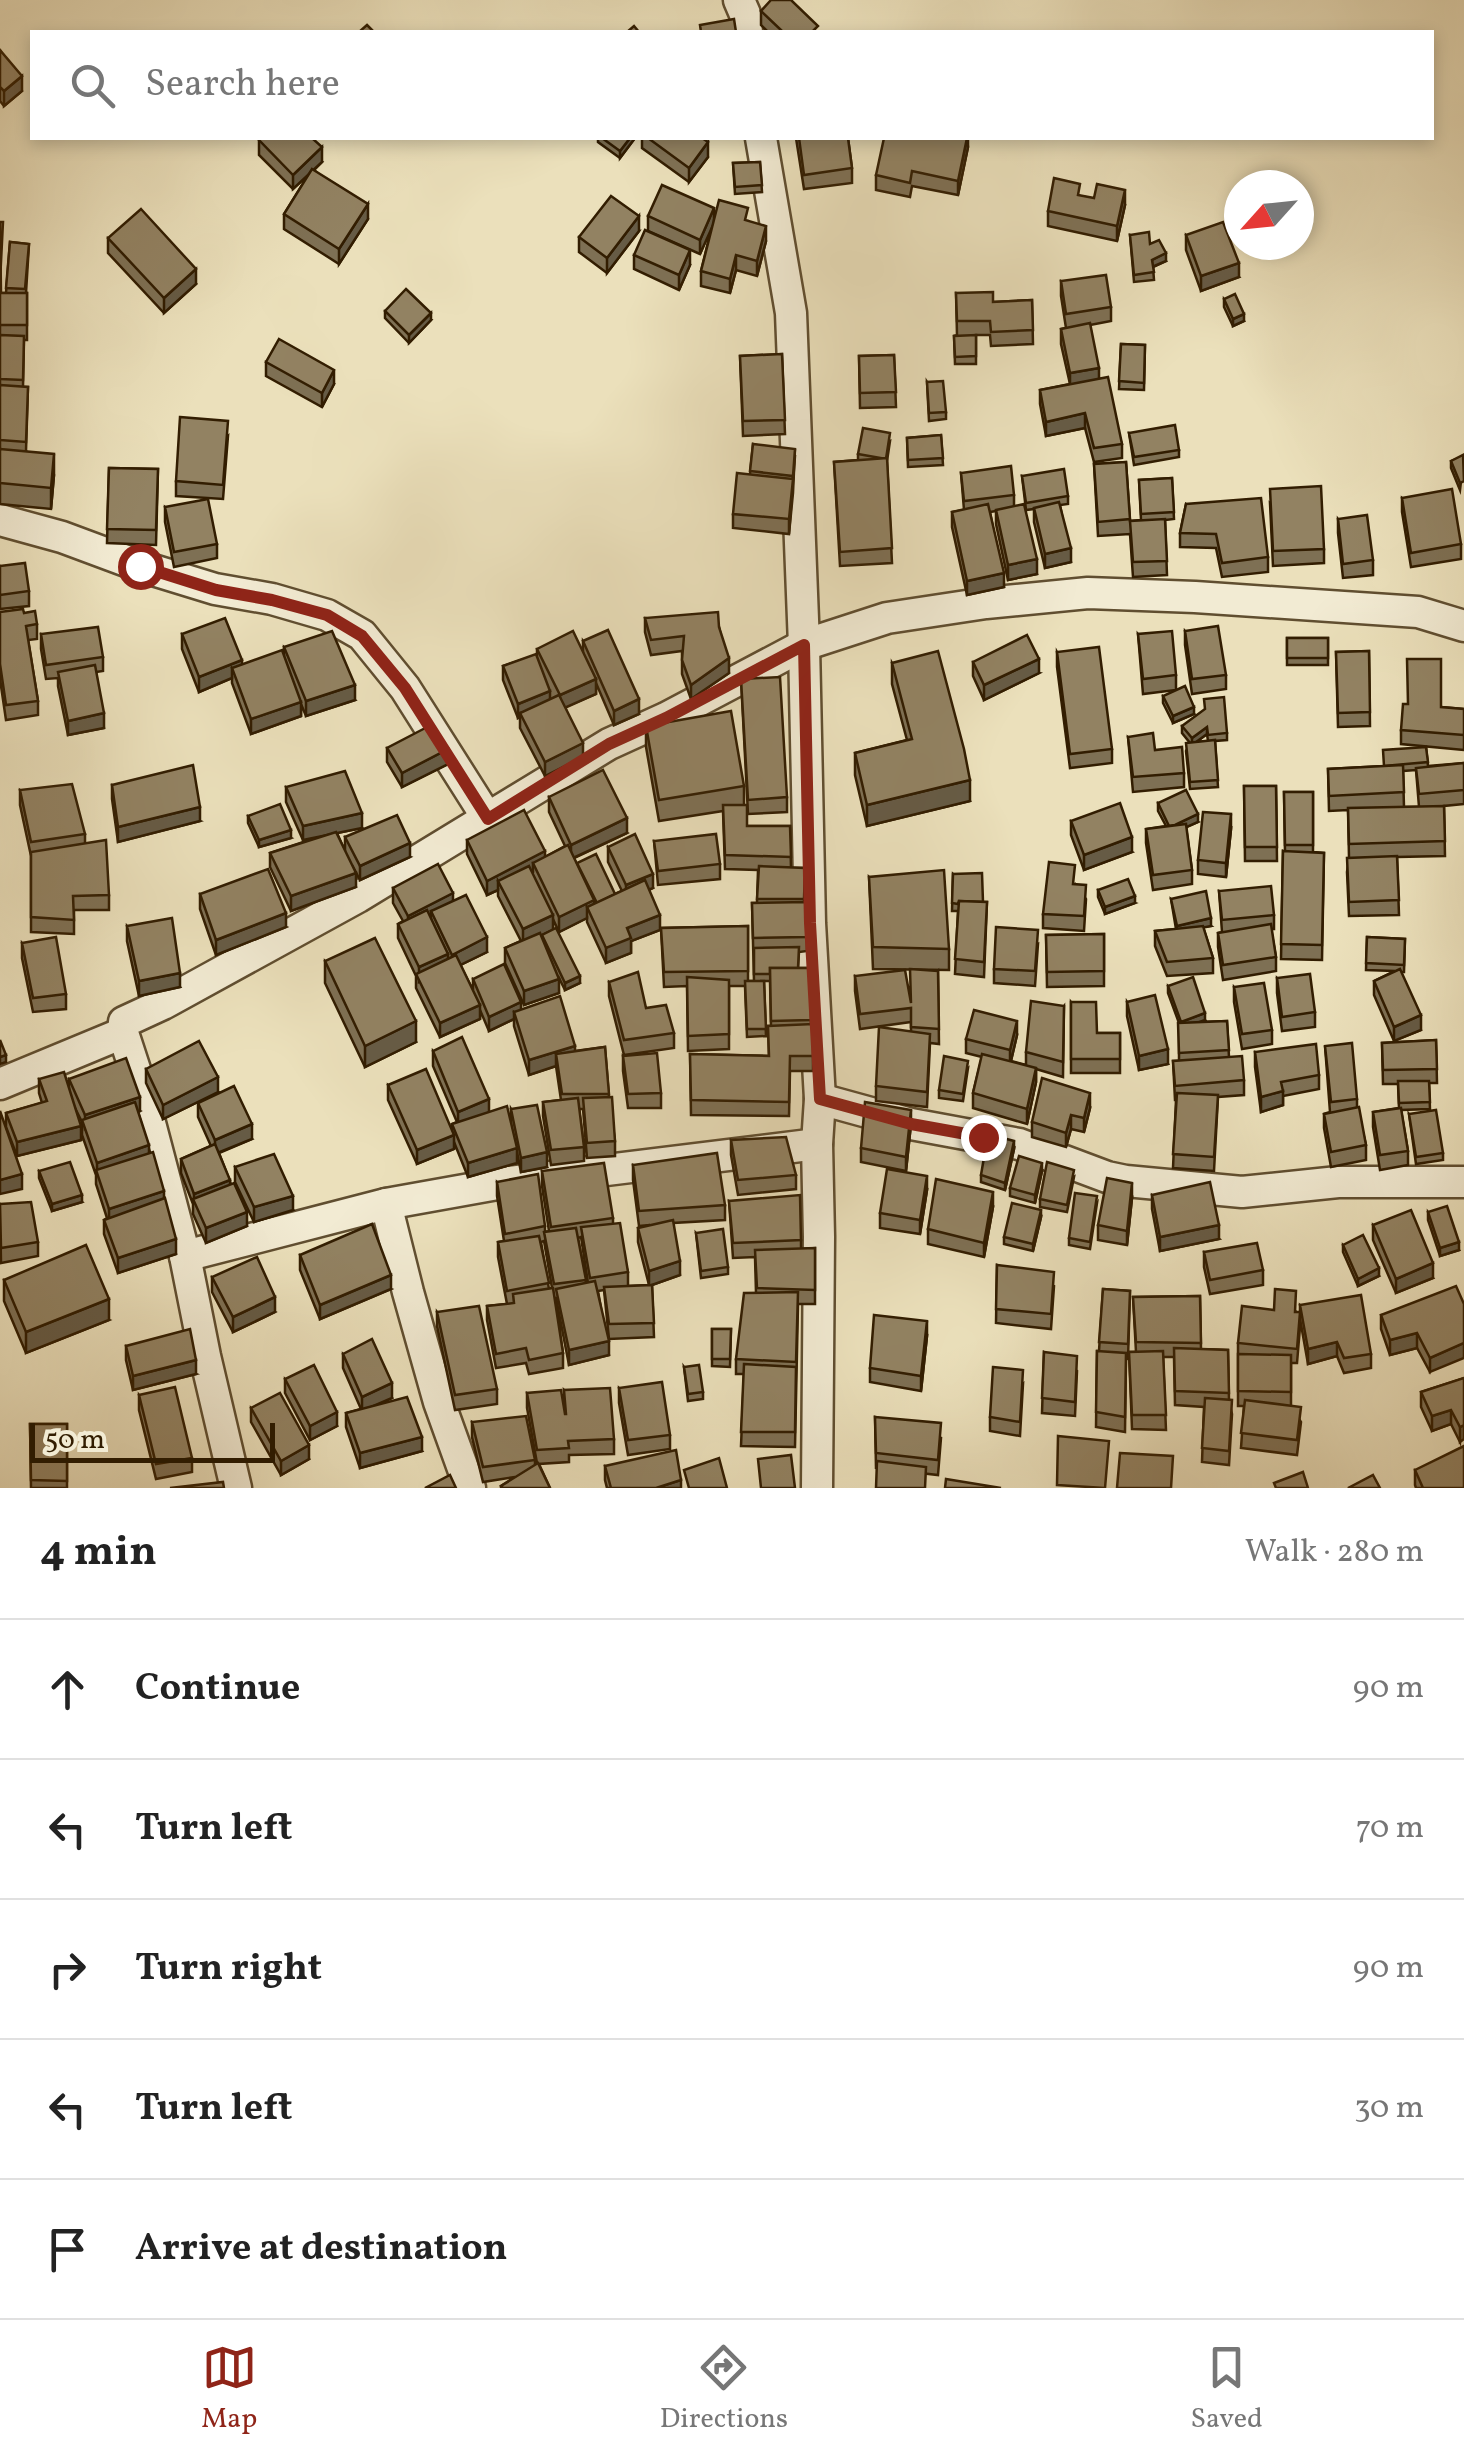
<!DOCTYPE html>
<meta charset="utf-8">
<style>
:root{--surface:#fff;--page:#f6f6f6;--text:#222;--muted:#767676;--line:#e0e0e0;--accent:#8f2418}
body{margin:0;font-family:Vollkorn,serif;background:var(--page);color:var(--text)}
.compass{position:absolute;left:1224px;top:170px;width:90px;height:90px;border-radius:50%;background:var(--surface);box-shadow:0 5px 15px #0003;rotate:243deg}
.scale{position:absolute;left:30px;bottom:25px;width:245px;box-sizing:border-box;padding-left:10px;border:5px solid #321d01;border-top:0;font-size:28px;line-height:35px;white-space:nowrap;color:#321d01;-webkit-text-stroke:8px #f2ebd3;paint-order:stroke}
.stop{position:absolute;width:30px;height:30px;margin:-22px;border:8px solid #8f2418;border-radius:50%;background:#fff}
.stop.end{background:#8f2418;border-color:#fff;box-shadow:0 2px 10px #0008}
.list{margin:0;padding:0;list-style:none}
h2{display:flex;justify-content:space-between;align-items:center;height:130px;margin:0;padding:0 40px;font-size:42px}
h2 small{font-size:32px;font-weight:400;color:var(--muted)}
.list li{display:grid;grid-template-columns:65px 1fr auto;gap:30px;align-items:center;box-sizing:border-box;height:140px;padding:0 40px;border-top:2px solid var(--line)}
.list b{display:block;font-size:38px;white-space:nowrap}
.list em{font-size:32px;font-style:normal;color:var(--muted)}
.icon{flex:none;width:55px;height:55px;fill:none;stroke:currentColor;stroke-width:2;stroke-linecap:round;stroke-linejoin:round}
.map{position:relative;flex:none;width:1464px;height:1488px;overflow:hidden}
.search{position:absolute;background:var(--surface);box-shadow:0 5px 15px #0003;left:30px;right:30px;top:30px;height:110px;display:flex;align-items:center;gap:25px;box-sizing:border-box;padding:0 35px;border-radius:0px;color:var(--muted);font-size:38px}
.sheet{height:830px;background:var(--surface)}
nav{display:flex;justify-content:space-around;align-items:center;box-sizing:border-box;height:140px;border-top:2px solid var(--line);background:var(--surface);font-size:28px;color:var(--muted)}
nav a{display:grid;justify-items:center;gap:5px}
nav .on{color:var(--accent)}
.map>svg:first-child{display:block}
</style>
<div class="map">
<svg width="1464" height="1488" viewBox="0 0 1464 1488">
<rect width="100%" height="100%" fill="#ebe0bb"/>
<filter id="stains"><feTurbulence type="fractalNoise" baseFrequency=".002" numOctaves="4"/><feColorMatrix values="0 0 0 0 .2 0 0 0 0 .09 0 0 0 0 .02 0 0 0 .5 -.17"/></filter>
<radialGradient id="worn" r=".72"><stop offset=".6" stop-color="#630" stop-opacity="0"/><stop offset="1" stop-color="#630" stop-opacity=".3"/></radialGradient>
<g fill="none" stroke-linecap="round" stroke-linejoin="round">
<g stroke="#604e30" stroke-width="35">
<g id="street">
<polyline points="739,0 745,14 747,32"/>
<polyline points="761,138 791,313 804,645 810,923 820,1099 817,1144 819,1237 817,1488"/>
<polyline points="0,520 62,537 140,566 215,589 272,599 327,615 362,635 405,688 488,819"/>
<polyline points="0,1084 123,1033"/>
<polyline points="820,1099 911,1124 1019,1144 1107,1177 1126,1181 1242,1192 1338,1182 1464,1182"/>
<polyline points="386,1204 408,1292 439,1402 470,1488"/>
<polyline points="185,1256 386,1204 509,1182 817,1144"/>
<polyline points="236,1488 205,1356 185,1256 140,1085 123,1033 124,1022 163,1004 358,897 609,744 666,718 804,645 887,618 986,603 1088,593 1195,597 1418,612 1464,626"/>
</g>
</g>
<use href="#street" stroke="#f2ebd3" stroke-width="30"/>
</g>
<g fill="#7e7054" stroke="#321d01" stroke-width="2.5" fill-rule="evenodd">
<polygon points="761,11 818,32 768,32 761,25"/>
<polygon points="0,50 22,91 4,106 0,101"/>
<polygon points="598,138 635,138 620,158 598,142"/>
<polygon points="642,138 702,138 708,157 689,182 642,148"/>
<polygon points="796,138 848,138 852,168 852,183 804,189"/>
<polygon points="968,138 968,147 958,195 912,186 910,197 876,190 876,175"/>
<polygon points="259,140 322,162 314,170 368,219 339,264 284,229 284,214 309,174 293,189 259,155"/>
<polygon points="760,162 762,192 735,194 733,163"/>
<polygon points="1080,196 1125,205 1117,241 1048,226 1048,211"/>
<polygon points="648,216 714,221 748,221 766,241 757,276 736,270 730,293 701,286 701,271 712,226 700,254 648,231"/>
<polygon points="0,222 1,293 6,293 10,242 29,244 26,293 27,293 27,340 24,340 23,387 28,387 26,451 54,475 51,509 0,504"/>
<polygon points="639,231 607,273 579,252 579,237"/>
<polygon points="1130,235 1150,244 1166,261 1153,267 1154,280 1134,282"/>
<polygon points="1186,235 1239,277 1201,291 1186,250"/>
<polygon points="108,238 196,284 164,313 108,253"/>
<polygon points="634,255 690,265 679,290 634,269"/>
<polygon points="1061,281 1111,307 1111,321 1090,325 1099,378 1122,444 1122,458 1094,462 1085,428 1046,436 1040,404 1040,390 1070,384 1061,344 1061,329 1066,328 1061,296"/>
<polygon points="956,293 993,302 1032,300 1033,344 991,346 990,335 976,335 976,364 955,364 954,336 957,335"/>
<polygon points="1224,299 1244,321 1233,326 1224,307"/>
<polygon points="385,311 431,320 409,343 385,318"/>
<polygon points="1121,344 1145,345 1144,390 1119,389"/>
<polygon points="782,354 785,434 743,436 740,356"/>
<polygon points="894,355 896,407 860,408 859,356"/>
<polygon points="266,362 334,384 322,407 266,376"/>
<polygon points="927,382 946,412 946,419 929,421"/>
<polygon points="1129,433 1179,450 1179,457 1134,465"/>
<polygon points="941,435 943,465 908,467 907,438"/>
<polygon points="228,436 223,499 176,496 176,481"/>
<polygon points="890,441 887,461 892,563 840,566 834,462 858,460 858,454"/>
<polygon points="753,444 795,456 789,534 733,528 733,514 750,474"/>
<polygon points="1464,456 1460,490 1451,468 1451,461"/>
<polygon points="1126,462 1130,521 1141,520 1139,480 1172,478 1174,519 1165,520 1167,575 1133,577 1130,534 1098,536 1094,464"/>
<polygon points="109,468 158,469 156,545 107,543"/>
<polygon points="961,473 1014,495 1014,506 1037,574 1008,580 996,524 996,511 990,512 1004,587 967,595 952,527 952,512 964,510"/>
<polygon points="1022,476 1068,496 1068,504 1060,505 1071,562 1045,568 1034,522 1034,509 1026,510"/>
<polygon points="1402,498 1461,544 1461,559 1411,567 1402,512"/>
<polygon points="1270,503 1324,549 1324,563 1273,566"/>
<polygon points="1186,504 1268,557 1268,572 1222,577 1216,548 1180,547 1180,533"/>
<polygon points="165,507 217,544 217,558 174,567 165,522"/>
<polygon points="1338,519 1373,560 1373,575 1343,578 1338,533"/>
<polygon points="0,566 29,591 29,606 0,609"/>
<polygon points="0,612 24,613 37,624 37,639 28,640 38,701 38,715 6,720 0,679"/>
<polygon points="645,618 719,627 729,673 691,699 682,674 682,651 651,655 645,632"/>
<polygon points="1185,631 1226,675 1226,689 1192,694 1185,645"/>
<polygon points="41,634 103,657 103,671 96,672 104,728 68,735 58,686 58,678 46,679 41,649"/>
<polygon points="182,634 242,665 284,655 284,647 355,700 306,716 301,704 301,716 251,734 232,683 232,678 199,692 182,649"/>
<polygon points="1138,634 1176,675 1176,690 1143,694"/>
<rect x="1287" y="638" width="41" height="27"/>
<polygon points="583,641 639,714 614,725 596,683 596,694 565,707 583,757 545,776 520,728 520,717 518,718 503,680 503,666 537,655 537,649 583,653"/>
<polygon points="1369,651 1370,726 1338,727 1336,652"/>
<polygon points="1057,652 1112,749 1112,763 1070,768 1057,667"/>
<polygon points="973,662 1039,673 984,700 973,676"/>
<polygon points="892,663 970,801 867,826 855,775 855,753 907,740 892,684"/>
<polygon points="741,679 787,797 787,812 748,814"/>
<polygon points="1163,696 1194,714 1173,723 1163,703"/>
<polygon points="1441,707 1464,709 1464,750 1401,744 1401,730"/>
<polygon points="646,726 744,786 744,805 747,826 790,826 791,868 805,868 804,902 807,902 807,951 799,952 798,968 810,968 811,1025 813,1024 813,1071 790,1071 789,1116 691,1115 690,1054 769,1056 768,1026 771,1026 770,981 760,981 764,981 766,1036 747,1037 745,986 729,986 729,1049 688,1051 687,986 664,987 661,928 748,926 748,981 754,981 752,903 757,903 758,870 725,869 723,811 659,821 646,747"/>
<path d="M1182,726l45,7v7l-12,1 3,46 -28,2 -4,-38 4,-8 -8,-10zM1207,734l1,7 -12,1z"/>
<polygon points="1128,737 1184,773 1184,787 1133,792"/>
<path d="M1426,747l2,19 36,-3v41l-20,2 1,50 -48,1 2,58 -50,1 -2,-44 2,-14 -1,-48 -19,1 -1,-42 56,-3zM1416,770l3,37h-15l-1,-36z"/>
<polygon points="387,748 448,764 402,787 387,762"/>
<polygon points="112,785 200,821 118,842 112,799"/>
<polygon points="1244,786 1276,786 1277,861 1245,861"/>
<polygon points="286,787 362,828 337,833 345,851 345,837 410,857 360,880 352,865 356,887 291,911 270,867 270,853 322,836 303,840 286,802"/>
<polygon points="20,790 85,834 85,843 109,895 109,910 74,910 74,934 31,932 31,856 20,805"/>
<polygon points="1284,792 1313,792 1313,852 1324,853 1322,960 1281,959 1283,851 1285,852"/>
<polygon points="549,797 627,833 574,858 577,865 615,894 622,891 608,862 608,847 653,888 649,890 660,930 631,941 631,953 606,963 587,922 587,918 559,932 553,919 553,930 580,983 565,990 558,976 559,993 524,1005 505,963 505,948 521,941 498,896 498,890 487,895 467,854 467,840 545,857 565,846 549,812"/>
<polygon points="1158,803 1198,822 1186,827 1192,870 1192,884 1153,890 1146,843 1146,829 1166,826 1158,811"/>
<polygon points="248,816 291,838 259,847 248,823"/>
<polygon points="1071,821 1132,852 1084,870 1071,835"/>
<polygon points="1231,829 1226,877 1198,874 1198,860"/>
<polygon points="654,841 720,864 720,879 658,885"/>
<polygon points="953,874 983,902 987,902 984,977 955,974 958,911 952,911"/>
<polygon points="869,877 949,949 949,970 873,969"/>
<polygon points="1075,884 1086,899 1084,931 1043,928 1043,914"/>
<polygon points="393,888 453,901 487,952 460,965 473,990 473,979 521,1010 575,1051 605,1047 609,1097 615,1141 615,1156 587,1158 583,1109 579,1109 584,1147 584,1161 551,1165 543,1116 543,1102 561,1100 556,1066 529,1075 514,1026 514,1019 489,1031 480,1010 480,1019 440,1037 416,988 416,976 398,938 398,924 403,921 393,903"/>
<polygon points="1098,890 1135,903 1105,914 1098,897"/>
<polygon points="1219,891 1274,915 1274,929 1271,929 1276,957 1276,971 1223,980 1218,947 1218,933 1222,932"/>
<polygon points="200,894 286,927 216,955 200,909"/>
<polygon points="1171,899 1211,926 1203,927 1213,958 1213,973 1167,976 1155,946 1155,931 1176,929"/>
<polygon points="127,926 180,987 139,996 127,941"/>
<polygon points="1104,934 1104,986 1047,987 1046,935"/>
<polygon points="1367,937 1405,939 1404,972 1401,972 1421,1030 1394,1041 1374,995 1374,981 1395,971 1366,970"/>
<polygon points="22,943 66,994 66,1009 33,1012 22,958"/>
<polygon points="1038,944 1035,986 994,983 994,969"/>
<polygon points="325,961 416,1042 365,1067 325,983"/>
<polygon points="938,971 939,1044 930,1043 927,1107 876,1101 876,1086 911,1032 911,1022 860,1029 855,991 855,976 911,1002"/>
<polygon points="1277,978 1315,1012 1315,1027 1282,1031 1277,993"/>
<polygon points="609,982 674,1033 674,1048 624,1055 609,996"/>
<polygon points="1168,986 1205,1020 1200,1022 1227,1021 1229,1057 1244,1080 1244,1095 1218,1097 1214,1171 1173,1168 1176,1100 1175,1100 1173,1061 1179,1061 1179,1023 1168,993"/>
<polygon points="1234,987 1272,1030 1272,1044 1242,1049 1234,1002"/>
<polygon points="1071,1002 1097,1033 1120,1033 1120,1073 1071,1073"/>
<polygon points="1127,1002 1168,1064 1139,1070 1127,1016"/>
<polygon points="1064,1006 1063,1077 1036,1069 1036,1082 1027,1124 973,1108 973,1093 982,1057 966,1053 966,1039 1017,1035 1011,1061 1026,1065 1026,1052"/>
<polygon points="1436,1040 1437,1083 1429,1083 1430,1109 1401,1110 1408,1151 1408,1165 1380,1170 1373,1127 1373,1112 1399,1108 1398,1084 1383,1084 1382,1043"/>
<polygon points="1325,1046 1357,1099 1357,1107 1366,1145 1366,1160 1331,1167 1324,1128 1324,1114 1330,1112"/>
<polygon points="433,1051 489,1112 511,1125 511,1109 547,1167 521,1172 517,1152 517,1163 468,1177 454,1142 454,1149 417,1164 388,1100 388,1085 452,1131 452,1124 457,1122 433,1066"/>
<polygon points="1255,1052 1319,1075 1319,1089 1283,1096 1283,1105 1261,1112 1255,1067"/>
<polygon points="623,1056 661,1093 661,1108 628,1108 623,1071"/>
<polygon points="968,1068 963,1101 939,1098 939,1090"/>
<polygon points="146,1069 218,1092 163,1119 146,1083"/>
<polygon points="39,1079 69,1089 69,1079 140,1111 138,1112 164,1199 176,1254 118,1273 104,1234 104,1220 107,1218 96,1184 96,1175 82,1135 82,1122 75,1108 81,1140 17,1156 6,1127 6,1113 42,1103 39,1093"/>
<polygon points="198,1103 252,1139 219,1153 247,1226 206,1243 193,1214 193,1204 181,1173 181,1159 211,1146 198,1117"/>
<polygon points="1090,1108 1084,1132 1071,1129 1066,1147 1032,1137 1032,1122"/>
<polygon points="1409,1114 1443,1153 1443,1160 1416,1164"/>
<polygon points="911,1124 906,1171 861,1162 861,1148"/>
<polygon points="731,1140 796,1175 796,1189 738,1195 731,1155"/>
<polygon points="1014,1149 1005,1190 981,1182 981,1175"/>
<path d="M633,1165l92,40v15l-52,3 7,52 -28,10 2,52 -45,2 -5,-49 -6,1 11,64 -40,10 -13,-67h-1l8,55v15l-34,6 -3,-11 -30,5 -9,-48v-14l20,-2 -9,-47v-15l6,-1 -7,-45v-14l48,44v6l4,-1 -7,-45v-15l71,47v6l15,48v14l21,-1 -11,-43v-14l12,-3 -11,1 -6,-46zM581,1237l7,46h-2l-8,-45zM544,1241l8,47 -3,1 -8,-47z"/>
<polygon points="235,1167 293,1210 254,1222 235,1182"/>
<polygon points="39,1171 82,1202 52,1211 39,1178"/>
<polygon points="1042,1171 1035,1203 1010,1196 1010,1188"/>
<polygon points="1074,1177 1067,1212 1040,1207 1040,1199"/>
<polygon points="927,1190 920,1234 880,1228 880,1213"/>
<polygon points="1152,1195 1219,1239 1160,1251 1152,1209"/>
<polygon points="1132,1198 1127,1245 1098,1240 1098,1225"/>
<polygon points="729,1201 801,1240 801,1249 815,1248 815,1304 798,1304 795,1447 741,1446 744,1374 736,1374 736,1359 756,1293 755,1257 733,1258"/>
<polygon points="1097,1203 1090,1249 1069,1245 1069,1238"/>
<polygon points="0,1204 38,1242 38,1256 1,1263"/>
<polygon points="993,1207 984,1257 928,1244 928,1229"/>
<polygon points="1428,1212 1459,1250 1440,1256 1428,1220"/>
<polygon points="1041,1217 1033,1251 1004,1244 1004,1237"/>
<polygon points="1373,1225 1433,1278 1396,1293 1373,1240"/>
<polygon points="696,1233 728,1267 728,1274 701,1278"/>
<polygon points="1343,1245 1379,1276 1358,1286 1343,1252"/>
<polygon points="1204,1252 1263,1270 1263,1285 1210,1294 1204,1267"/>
<polygon points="300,1255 391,1289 320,1319 300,1270"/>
<polygon points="997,1265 1054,1286 1051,1329 996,1323"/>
<polygon points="212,1277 275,1312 233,1332 212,1292"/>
<polygon points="4,1280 109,1320 26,1353 4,1301"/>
<polygon points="1103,1289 1130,1291 1128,1359 1126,1358 1125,1432 1096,1427 1097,1351 1099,1351"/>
<polygon points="1200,1296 1201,1349 1228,1350 1229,1400 1232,1414 1229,1465 1202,1462 1204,1407 1175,1405 1174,1357 1163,1357 1166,1430 1132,1429 1129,1352 1136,1352 1133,1297"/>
<polygon points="1464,1304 1430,1372 1417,1348 1390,1355 1381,1329 1381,1315"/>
<polygon points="1300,1305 1371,1354 1371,1368 1344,1373 1337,1356 1308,1364 1300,1319"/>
<polygon points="437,1312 497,1389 497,1404 455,1410 437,1326"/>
<polygon points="1296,1312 1300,1327 1297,1363 1291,1363 1291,1406 1301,1422 1297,1455 1241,1448 1244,1406 1238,1406 1238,1343"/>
<polygon points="712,1329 731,1329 730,1367 712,1366"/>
<polygon points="927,1336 921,1391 870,1382 870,1368"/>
<polygon points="126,1346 196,1374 133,1390 126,1360"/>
<polygon points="1044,1352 1077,1371 1075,1416 1042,1413"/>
<polygon points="343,1354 392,1398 377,1405 422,1451 360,1468 346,1427 346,1413 361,1409 343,1368"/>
<polygon points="684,1367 703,1392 703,1399 688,1401"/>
<polygon points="1464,1378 1460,1442 1451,1424 1432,1431 1421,1407 1421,1392"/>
<polygon points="285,1379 337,1426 310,1440 285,1393"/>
<polygon points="1023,1384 1020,1436 990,1431 990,1417"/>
<polygon points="619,1388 670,1435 670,1449 628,1455 619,1403"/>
<polygon points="564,1390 614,1439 614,1454 569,1455 569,1462 539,1464 550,1488 501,1488 501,1486 515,1477 483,1482 472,1437 472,1422 535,1460 535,1464 537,1463 527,1408 527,1393 565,1414"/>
<polygon points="139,1395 192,1458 192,1472 156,1479 139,1410"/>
<polygon points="251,1408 309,1459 281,1475 251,1422"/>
<polygon points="875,1417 941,1438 938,1475 876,1468"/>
<polygon points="30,1424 67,1424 67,1488 31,1488"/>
<polygon points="605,1466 681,1488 607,1488 605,1480"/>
<polygon points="1415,1470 1464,1488 1416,1488 1415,1485"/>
</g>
<g fill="#665b45" stroke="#321d01" stroke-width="2.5">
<polygon points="22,76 22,91 4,106 4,91"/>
<polygon points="630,138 635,138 620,158 620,151"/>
<polygon points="967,138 968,147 958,195 958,181"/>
<polygon points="708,142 708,157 689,182 689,168"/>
<polygon points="322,147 322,162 293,189 293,175"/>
<polygon points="1125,190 1125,205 1117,241 1117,226"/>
<polygon points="368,204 368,219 339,264 339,249"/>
<polygon points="714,208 714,223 700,254 700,240"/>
<polygon points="639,216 639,231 607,273 607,258"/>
<polygon points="766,226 766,241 757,276 757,261"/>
<polygon points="690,250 690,265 679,290 679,275"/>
<polygon points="1166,253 1166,261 1152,267 1152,260"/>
<polygon points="736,255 736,270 730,293 730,279"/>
<polygon points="1239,263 1239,277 1201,291 1201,276"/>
<polygon points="196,269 196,284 164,313 164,298"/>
<polygon points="431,313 431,320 409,343 409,335"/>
<polygon points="1244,314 1244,321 1233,326 1233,319"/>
<polygon points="1099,368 1099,382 1070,388 1070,373"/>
<polygon points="334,370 334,384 322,407 322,393"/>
<polygon points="1085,413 1085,428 1046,436 1046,422"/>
<polygon points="795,449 793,493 789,534 789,519"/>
<polygon points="54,454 54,475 51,509 51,488"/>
<polygon points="1071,548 1071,562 1045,568 1045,554"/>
<polygon points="1037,559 1037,574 1008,580 1008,565"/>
<polygon points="1004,573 1004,587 967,595 967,581"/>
<polygon points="729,658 729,673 691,699 691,685"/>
<polygon points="1039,659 1039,673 984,700 984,685"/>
<polygon points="242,660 242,675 232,668 232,678 199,692 199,677"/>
<polygon points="596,679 596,694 560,710 560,695"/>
<polygon points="355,685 355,700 306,716 306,701"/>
<polygon points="550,691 550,706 520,713 520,717 518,718 518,704"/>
<polygon points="639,699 639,714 614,725 614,711"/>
<polygon points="301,702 301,716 251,734 251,719"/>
<polygon points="1194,707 1194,714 1173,723 1173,716"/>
<polygon points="104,713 104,728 68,735 68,721"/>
<polygon points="1207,727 1207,734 1192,745 1192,738"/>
<polygon points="583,743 583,757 545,776 545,762"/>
<polygon points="448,749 448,764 402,787 402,773"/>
<polygon points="970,780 970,801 867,826 867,805"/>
<polygon points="200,807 200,821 118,842 118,827"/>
<polygon points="362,813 362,828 303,840 303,826"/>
<polygon points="1198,814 1198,822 1169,835 1169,827"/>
<polygon points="1231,814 1231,829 1226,877 1226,863"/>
<polygon points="627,818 627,833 571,859 571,845"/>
<polygon points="291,830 291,838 259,847 259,840"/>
<polygon points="1132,837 1132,852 1084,870 1084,855"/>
<polygon points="410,843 410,857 360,880 360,866"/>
<polygon points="545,851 545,866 533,863 533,872 502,888 498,881 498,890 487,895 487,881"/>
<polygon points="356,873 356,887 291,911 291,896"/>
<polygon points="653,874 653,888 626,900 626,885"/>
<polygon points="453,893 453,908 431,911 431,919 408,931 408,916"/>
<polygon points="1135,896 1135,903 1105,914 1105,907"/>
<polygon points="594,900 594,915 587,907 587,918 559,932 559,917"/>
<polygon points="286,913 286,927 216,955 216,940"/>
<polygon points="553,915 553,930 523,944 523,929"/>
<polygon points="660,915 660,930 631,941 631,953 606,963 606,948 627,928"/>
<polygon points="1211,918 1211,926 1177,933 1177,926"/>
<polygon points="487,937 487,952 452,969 452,955"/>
<polygon points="448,954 448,968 419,982 419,967"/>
<polygon points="180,973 180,987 139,996 139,981"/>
<polygon points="580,976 580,983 565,990 565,983"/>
<polygon points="559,979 559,993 524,1005 524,991"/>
<polygon points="521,1002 521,1016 514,1012 514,1019 489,1031 489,1017"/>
<polygon points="480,1005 480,1019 440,1037 440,1023"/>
<polygon points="1205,1013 1205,1020 1181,1029 1181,1022"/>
<polygon points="1421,1015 1421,1030 1394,1041 1394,1027"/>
<polygon points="416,1021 416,1042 365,1067 365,1046"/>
<polygon points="1017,1021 1017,1035 1010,1065 1010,1050"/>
<polygon points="575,1046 575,1060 556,1054 556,1066 529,1075 529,1060"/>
<polygon points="1168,1049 1168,1064 1139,1070 1139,1056"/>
<polygon points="6,1055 6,1062 0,1064 0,1057"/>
<polygon points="1036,1068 1036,1082 1027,1124 1027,1109"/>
<polygon points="218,1077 218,1092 163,1119 163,1105"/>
<polygon points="1283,1091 1283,1105 1261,1112 1261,1097"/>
<polygon points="1090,1093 1090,1108 1084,1132 1084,1118"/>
<polygon points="140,1097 140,1111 85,1129 85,1115"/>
<polygon points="489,1099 489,1113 458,1126 458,1112"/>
<polygon points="911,1110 911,1124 906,1171 906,1157"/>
<polygon points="1071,1115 1071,1129 1066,1147 1066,1133"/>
<polygon points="252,1124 252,1139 215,1154 215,1140"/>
<polygon points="81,1126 81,1140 17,1156 17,1142"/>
<polygon points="454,1135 454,1149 417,1164 417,1150"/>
<polygon points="1014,1141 1014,1149 1005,1190 1005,1183"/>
<polygon points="149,1145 149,1160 97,1172 97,1163"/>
<polygon points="517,1148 517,1163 468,1177 468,1163"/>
<polygon points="547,1152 547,1167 521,1172 521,1158"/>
<polygon points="1042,1163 1042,1171 1035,1203 1035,1195"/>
<polygon points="22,1174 22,1189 0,1194 0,1180"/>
<polygon points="927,1176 927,1190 920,1234 920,1220"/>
<polygon points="230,1180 230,1195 194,1203 194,1194"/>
<polygon points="1132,1183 1132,1198 1127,1245 1127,1231"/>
<polygon points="164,1191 164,1206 109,1224 109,1209"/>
<polygon points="993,1192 993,1207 984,1257 984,1243"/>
<polygon points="82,1195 82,1202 52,1211 52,1204"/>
<polygon points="293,1196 293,1210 254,1222 254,1207"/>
<polygon points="1041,1210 1041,1217 1033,1251 1033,1244"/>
<polygon points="247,1212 247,1226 206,1243 206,1228"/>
<polygon points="1219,1225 1219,1239 1160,1251 1160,1237"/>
<polygon points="176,1239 176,1254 118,1273 118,1258"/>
<polygon points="1459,1242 1459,1250 1440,1256 1440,1248"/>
<polygon points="680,1261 680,1275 649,1286 649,1271"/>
<polygon points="1433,1263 1433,1278 1396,1293 1396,1279"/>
<polygon points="1379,1268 1379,1276 1358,1286 1358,1279"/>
<polygon points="391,1275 391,1289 320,1319 320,1305"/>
<polygon points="275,1297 275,1312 233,1332 233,1317"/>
<polygon points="109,1299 109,1320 26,1353 26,1332"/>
<polygon points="927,1321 927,1336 921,1391 921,1376"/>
<polygon points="1417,1333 1417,1348 1390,1355 1390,1340"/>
<polygon points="609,1341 609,1355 569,1365 569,1350"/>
<polygon points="1337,1342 1337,1356 1308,1364 1308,1349"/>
<polygon points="1464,1343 1464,1358 1430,1372 1430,1358"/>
<polygon points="196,1360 196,1374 133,1390 133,1376"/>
<polygon points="392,1383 392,1398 362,1411 362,1397"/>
<polygon points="1451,1410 1451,1424 1432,1431 1432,1416"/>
<polygon points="337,1412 337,1426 310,1440 310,1426"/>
<polygon points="1464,1425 1464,1439 1460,1442 1460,1427"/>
<polygon points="422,1437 422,1451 360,1468 360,1453"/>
<polygon points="309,1445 309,1459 281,1475 281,1461"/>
<polygon points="681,1480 681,1488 656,1488"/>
</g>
<g fill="#928262" stroke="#321d01" stroke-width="2.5">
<polygon points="771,0 791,0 818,26 812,32 783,32 761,11"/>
<polygon points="734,19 736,32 701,32 700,25"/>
<polygon points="367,25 374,32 359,32"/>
<polygon points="634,26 639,32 627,32"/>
<polygon points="0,50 22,76 4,91 0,87"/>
<polygon points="261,138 312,138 322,147 293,175 259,140"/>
<polygon points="602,138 630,138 620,151"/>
<polygon points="648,138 702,138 708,142 689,168"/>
<polygon points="799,138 848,138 852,168 804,175"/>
<polygon points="884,138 967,138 958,181 912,171 910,183 876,175"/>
<polygon points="760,162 762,185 735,187 733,163"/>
<polygon points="312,169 368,204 339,249 284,214"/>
<polygon points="1054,178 1080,184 1078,195 1094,198 1097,184 1125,190 1117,226 1048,211"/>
<polygon points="662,185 714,208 700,240 648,216"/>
<polygon points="611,196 639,216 607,258 579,237"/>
<polygon points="719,200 748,208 745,220 766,226 757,261 736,255 730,279 701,271"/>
<polygon points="141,209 196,269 164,298 108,238"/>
<polygon points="0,222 3,222 0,282"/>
<polygon points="1223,222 1239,263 1201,276 1186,235"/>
<polygon points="645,230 690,250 679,275 634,255"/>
<polygon points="1149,232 1150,244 1159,240 1166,253 1152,260 1154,272 1134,275 1130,235"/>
<polygon points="10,242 29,244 25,289 6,288"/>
<polygon points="1106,275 1111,307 1066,314 1061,281"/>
<polygon points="406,289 431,313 409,335 385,311"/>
<polygon points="993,292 993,302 1032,300 1033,330 991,332 990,321 957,321 956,293"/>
<rect x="0" y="293" width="27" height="32"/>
<polygon points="1235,294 1244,314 1233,319 1224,299"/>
<polygon points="1090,323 1099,368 1070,373 1061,329"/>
<polygon points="0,335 24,336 23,380 0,379"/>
<polygon points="976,335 976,356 955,357 954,336"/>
<polygon points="279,339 334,370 322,393 266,362"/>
<polygon points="1121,344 1145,345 1144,383 1119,381"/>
<polygon points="782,354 785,420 743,421 740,356"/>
<polygon points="894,355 896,392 860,393 859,356"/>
<polygon points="1108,377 1122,444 1094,448 1085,413 1046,422 1040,390"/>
<polygon points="943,381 946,412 929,413 927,382"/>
<polygon points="0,385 28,387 26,442 0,440"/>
<polygon points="180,417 228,421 223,485 176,481"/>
<polygon points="1175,425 1179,450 1134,457 1129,433"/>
<polygon points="863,428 890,433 886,459 858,454"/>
<polygon points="941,435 943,458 908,460 907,438"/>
<polygon points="753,444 795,449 793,476 750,471"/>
<polygon points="0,449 54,454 51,488 0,483"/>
<polygon points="1463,455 1464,481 1460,483 1451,461"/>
<polygon points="887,458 892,548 840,552 834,462"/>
<polygon points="1126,462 1130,519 1098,522 1094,464"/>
<polygon points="1011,466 1014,495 964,501 961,473"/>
<polygon points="109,468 158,469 156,530 107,529"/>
<polygon points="1064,469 1068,496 1026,503 1022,476"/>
<polygon points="737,473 793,479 789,519 733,514"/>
<polygon points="1172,478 1174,512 1141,514 1139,480"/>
<polygon points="1321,486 1324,549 1273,551 1270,489"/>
<polygon points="1452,489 1461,544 1411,553 1402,498"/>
<polygon points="1261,498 1268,557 1222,563 1216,534 1180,533 1186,504"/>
<polygon points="208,499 217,544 174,552 165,507"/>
<polygon points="1059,502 1071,548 1045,554 1034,508"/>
<polygon points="988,504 1004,573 967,581 952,512"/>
<polygon points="1024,504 1037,559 1008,565 996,510"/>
<polygon points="1367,515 1373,560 1343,564 1338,519"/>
<polygon points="1165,519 1167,561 1133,562 1130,521"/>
<polygon points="25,563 29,591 0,595 0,566"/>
<polygon points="23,609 24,613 35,611 37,624 26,626 38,701 6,705 0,664 0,612"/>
<polygon points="718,612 719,627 729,658 691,685 682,660 684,636 651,640 645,618"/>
<polygon points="225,618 242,660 199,677 182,634"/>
<polygon points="1218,626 1226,675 1192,679 1185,631"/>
<polygon points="98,627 103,657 46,665 41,634"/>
<polygon points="608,630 639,699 614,711 583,641"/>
<polygon points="332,631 355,685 306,701 284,647"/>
<polygon points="573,631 596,679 560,695 537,649"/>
<polygon points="1172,631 1176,675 1143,679 1138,634"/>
<polygon points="1027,635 1039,659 984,685 973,662"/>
<rect x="1287" y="638" width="41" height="20"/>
<polygon points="1099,647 1112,749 1070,754 1057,652"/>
<polygon points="282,650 301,702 251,719 232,668"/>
<polygon points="938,651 964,749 970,780 867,805 855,753 912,739 892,663"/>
<polygon points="1369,651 1370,712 1338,713 1336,652"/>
<polygon points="536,654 550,691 518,704 503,666"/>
<polygon points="1407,659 1441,659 1441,707 1464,709 1464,735 1401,730 1403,704 1408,704"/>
<polygon points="95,665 104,713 68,721 58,672"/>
<polygon points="780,677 787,797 748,800 741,679"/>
<polygon points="1185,686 1194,707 1173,716 1163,696"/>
<polygon points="559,695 583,743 545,762 520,713"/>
<polygon points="1224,697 1227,733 1208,735 1207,727 1192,738 1182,726 1205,709 1204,699"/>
<polygon points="731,711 744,786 659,800 646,726"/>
<polygon points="431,725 448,749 402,773 387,748"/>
<polygon points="1153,733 1155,750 1182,747 1184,773 1133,777 1128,737"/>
<polygon points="1215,740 1218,780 1190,782 1186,743"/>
<polygon points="1426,747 1428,762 1384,766 1383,750"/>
<polygon points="1464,763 1464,790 1419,794 1416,768"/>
<polygon points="193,765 200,807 118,827 112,785"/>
<polygon points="1403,765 1404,792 1329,796 1328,769"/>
<polygon points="603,770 627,818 571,845 549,797"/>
<polygon points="345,771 362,813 303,826 286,787"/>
<polygon points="72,784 85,834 31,842 20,790"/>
<polygon points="1244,786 1276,786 1277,847 1245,847"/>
<polygon points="1186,790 1198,814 1175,825 1169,826 1158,803"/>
<polygon points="1284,792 1313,792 1313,845 1285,845"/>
<polygon points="1120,803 1132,837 1084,855 1071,821"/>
<polygon points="280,804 291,830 259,840 248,816"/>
<polygon points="723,805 747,805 747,826 790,826 791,857 725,855"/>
<polygon points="1444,806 1445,841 1349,844 1348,808"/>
<polygon points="524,810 545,851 487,881 467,840"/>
<polygon points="1203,812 1231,814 1226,863 1198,860"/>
<polygon points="397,815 410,843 360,866 345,837"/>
<polygon points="1186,824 1192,870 1153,875 1146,829"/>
<polygon points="336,832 356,873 291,896 270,853"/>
<polygon points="635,834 653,874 626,885 608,847"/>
<polygon points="716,834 720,864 658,871 654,841"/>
<polygon points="106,840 109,895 73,896 74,920 31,917 31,852"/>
<polygon points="568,845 594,900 559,917 533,863"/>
<polygon points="1283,851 1324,853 1322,945 1281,944"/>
<polygon points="596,854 615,894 597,903 577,863"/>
<polygon points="1397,856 1399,900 1349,902 1347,858"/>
<polygon points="1049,862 1075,865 1073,884 1086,885 1084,916 1043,914"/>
<polygon points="438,864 453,893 408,916 393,888"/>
<polygon points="529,866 553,915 523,929 498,881"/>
<polygon points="759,866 805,868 804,899 757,899"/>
<polygon points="268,869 286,913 216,940 200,894"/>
<polygon points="944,870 949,949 873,947 869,877"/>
<polygon points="982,873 983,902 959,901 958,904 952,903 953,874"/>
<polygon points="1128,879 1135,896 1105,907 1098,890"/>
<polygon points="645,880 660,915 627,928 631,938 606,948 587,907"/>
<polygon points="1271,886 1274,915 1222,920 1219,891"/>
<polygon points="1206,891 1211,918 1177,926 1171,899"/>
<polygon points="466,895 487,937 452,955 431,911"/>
<polygon points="959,901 987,902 984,962 955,959"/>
<polygon points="807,902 807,937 753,938 752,903"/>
<polygon points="427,910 448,954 419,967 398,924"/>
<polygon points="172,918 180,973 139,981 127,926"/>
<polygon points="1271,924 1276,957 1223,965 1218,933"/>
<polygon points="748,926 748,971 664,972 661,928"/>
<polygon points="1203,926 1213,958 1167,962 1155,931"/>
<polygon points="996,927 1038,930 1035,971 994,969"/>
<polygon points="556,928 580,976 565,983 542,935"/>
<polygon points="540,933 559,979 524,991 505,948"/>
<polygon points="1104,934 1104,971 1047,972 1046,935"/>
<polygon points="56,937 66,994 33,998 22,943"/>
<polygon points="1367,937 1405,939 1404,965 1366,963"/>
<polygon points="375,938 416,1021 365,1046 325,961"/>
<polygon points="799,947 798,968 770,968 770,974 754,974 754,948"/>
<polygon points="456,955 480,1005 440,1023 416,974"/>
<polygon points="504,964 521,1002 489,1017 473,979"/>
<polygon points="770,968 810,968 811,1020 771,1021"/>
<polygon points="910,969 938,971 939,1029 911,1027 911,1008 860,1014 855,976 905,970 911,1003"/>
<polygon points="1400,969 1421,1015 1394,1027 1374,981"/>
<polygon points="638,972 646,1008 666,1005 674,1033 624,1040 609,982"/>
<polygon points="1310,974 1315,1012 1282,1017 1277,978"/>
<polygon points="687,977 729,980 729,1034 688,1036"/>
<polygon points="1193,977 1205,1013 1181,1022 1168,986"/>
<polygon points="745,981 764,981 766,1029 747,1029"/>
<polygon points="1264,983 1272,1030 1242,1034 1234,987"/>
<polygon points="1155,995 1168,1049 1139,1056 1127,1002"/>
<polygon points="560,996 575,1046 529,1060 514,1012"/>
<polygon points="1031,1001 1064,1006 1063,1062 1026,1052"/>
<polygon points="1071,1002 1096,1002 1097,1033 1120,1033 1120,1059 1071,1059"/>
<polygon points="974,1010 1017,1021 1010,1050 966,1039"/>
<polygon points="1227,1021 1229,1050 1179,1053 1178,1023"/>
<polygon points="813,1024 813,1056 790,1056 789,1102 691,1100 690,1054 769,1056 768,1026"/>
<polygon points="879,1027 930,1034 927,1092 876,1086"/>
<polygon points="462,1037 489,1099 458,1112 433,1051"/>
<polygon points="0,1040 6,1055 0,1057"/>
<polygon points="1436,1040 1437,1069 1383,1070 1382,1043"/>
<polygon points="199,1041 218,1077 163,1105 146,1069"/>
<polygon points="1352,1043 1357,1099 1331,1102 1325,1046"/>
<polygon points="1316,1044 1319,1075 1281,1082 1283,1091 1261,1097 1255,1052"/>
<polygon points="605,1047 609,1094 562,1094 556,1054"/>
<polygon points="657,1053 661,1093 628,1094 623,1056"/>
<polygon points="982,1054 1036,1068 1027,1109 973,1093"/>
<polygon points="944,1056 968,1061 963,1094 939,1090"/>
<polygon points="1242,1056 1244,1080 1175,1086 1173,1061"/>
<polygon points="126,1058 140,1097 85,1115 69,1079"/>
<polygon points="426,1069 454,1135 417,1150 388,1085"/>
<polygon points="64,1072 81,1126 17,1142 6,1113 47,1101 39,1079"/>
<polygon points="1042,1078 1090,1093 1084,1118 1071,1115 1066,1133 1032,1122"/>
<polygon points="1398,1081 1429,1081 1430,1102 1399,1103"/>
<polygon points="234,1086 252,1124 215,1140 198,1103"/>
<polygon points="1177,1093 1218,1095 1214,1157 1173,1154"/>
<polygon points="612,1097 615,1141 587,1143 583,1098"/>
<polygon points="578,1098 584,1147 551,1150 543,1102"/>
<polygon points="135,1102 149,1145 97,1163 82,1120"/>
<polygon points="865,1102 911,1110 906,1157 861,1148"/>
<polygon points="537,1105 547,1152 521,1158 511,1109"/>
<polygon points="507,1106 517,1148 468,1163 452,1124"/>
<polygon points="1359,1107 1366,1145 1331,1152 1324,1114"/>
<polygon points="1401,1108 1408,1151 1380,1155 1373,1112"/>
<polygon points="1436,1110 1443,1153 1416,1157 1409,1114"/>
<polygon points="0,1111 22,1174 0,1180"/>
<polygon points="988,1134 1014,1141 1005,1183 981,1175"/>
<polygon points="786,1137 796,1175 738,1180 731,1140"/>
<polygon points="215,1144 230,1180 194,1194 181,1159"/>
<polygon points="153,1152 164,1191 109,1209 96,1170"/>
<polygon points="717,1153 725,1205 639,1211 633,1165"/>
<polygon points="274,1154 293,1196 254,1207 235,1167"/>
<polygon points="1019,1156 1042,1163 1035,1195 1010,1188"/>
<polygon points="70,1162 82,1195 52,1204 39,1171"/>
<polygon points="1047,1162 1074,1170 1067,1205 1040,1199"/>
<polygon points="604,1163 613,1218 551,1227 542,1171"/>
<polygon points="887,1169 927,1176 920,1220 880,1213"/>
<polygon points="538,1174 545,1226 505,1234 497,1182"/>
<polygon points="1107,1178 1132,1183 1127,1231 1098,1225"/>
<polygon points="936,1179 993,1192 984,1243 928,1229"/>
<polygon points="1210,1182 1219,1225 1160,1237 1152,1195"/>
<polygon points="234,1183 247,1212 206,1228 193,1199"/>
<polygon points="1075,1193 1097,1196 1090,1242 1069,1238"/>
<polygon points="800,1195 801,1240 733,1243 729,1201"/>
<polygon points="165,1198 176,1239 118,1258 104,1220"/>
<polygon points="31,1202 38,1242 1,1248 0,1204"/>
<polygon points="1012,1203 1041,1210 1033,1244 1004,1237"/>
<polygon points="1447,1206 1459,1242 1440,1248 1428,1212"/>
<polygon points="1411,1210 1433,1263 1396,1279 1373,1225"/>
<polygon points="673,1220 680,1261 649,1271 638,1228"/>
<polygon points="620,1223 628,1272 590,1278 581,1227"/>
<polygon points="372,1224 391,1275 320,1305 300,1255"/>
<polygon points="576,1228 586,1280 554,1284 544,1232"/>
<polygon points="723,1229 728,1267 701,1271 696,1233"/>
<polygon points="1363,1235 1379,1268 1358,1279 1343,1245"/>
<polygon points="539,1236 549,1283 507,1291 498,1242"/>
<polygon points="1257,1243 1263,1270 1210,1280 1204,1252"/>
<polygon points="86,1245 109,1299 26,1332 4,1280"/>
<polygon points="815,1248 815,1290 757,1288 755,1250"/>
<polygon points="257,1257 275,1297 233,1317 212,1277"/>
<polygon points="997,1265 1054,1272 1051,1314 996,1309"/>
<polygon points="595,1281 609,1341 569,1350 556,1289"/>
<polygon points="652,1285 654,1323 609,1324 604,1287"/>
<polygon points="1456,1286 1464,1304 1464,1343 1430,1358 1417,1333 1390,1340 1381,1315"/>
<polygon points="553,1288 563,1353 529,1360 526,1348 496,1354 487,1306 514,1303 513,1294"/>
<polygon points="1103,1289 1130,1291 1128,1344 1099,1342"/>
<polygon points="1275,1289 1296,1291 1295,1312 1300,1312 1297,1349 1238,1343 1242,1306 1274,1310"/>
<polygon points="798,1292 796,1362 736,1359 744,1293"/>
<polygon points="1361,1295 1371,1354 1344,1358 1337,1342 1308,1349 1300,1305"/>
<polygon points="1200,1296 1201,1343 1136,1342 1133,1297"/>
<polygon points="479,1306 497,1389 455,1395 437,1312"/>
<polygon points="874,1315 927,1321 921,1376 870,1368"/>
<polygon points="190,1329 196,1360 133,1376 126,1346"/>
<polygon points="712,1329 731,1329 730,1359 712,1359"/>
<polygon points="372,1339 392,1383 362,1397 343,1354"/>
<polygon points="1174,1348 1228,1350 1229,1393 1175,1391"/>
<polygon points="1097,1351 1126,1353 1125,1417 1096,1412"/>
<polygon points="1163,1351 1166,1415 1132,1415 1129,1352"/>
<polygon points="1044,1352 1077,1356 1075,1402 1042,1398"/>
<polygon points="1238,1354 1291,1355 1291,1392 1238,1391"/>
<polygon points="744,1364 796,1367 795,1432 741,1432"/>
<polygon points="314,1365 337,1412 310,1426 285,1379"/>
<polygon points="699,1365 703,1392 688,1394 684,1367"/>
<polygon points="993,1367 1023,1370 1020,1422 990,1417"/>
<polygon points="1464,1378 1464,1425 1460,1427 1451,1410 1432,1416 1421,1392"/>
<polygon points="662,1382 670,1435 628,1440 619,1388"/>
<polygon points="175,1387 192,1458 156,1464 139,1395"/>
<polygon points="610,1388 614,1439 568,1441 569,1448 537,1450 527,1393 561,1390 565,1414 566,1414 564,1390"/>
<polygon points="280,1393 309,1445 281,1461 251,1408"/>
<polygon points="407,1397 422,1437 360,1453 346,1413"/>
<polygon points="1205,1398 1232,1400 1229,1451 1202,1448"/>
<polygon points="1245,1400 1301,1407 1297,1440 1241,1433"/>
<polygon points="526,1416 535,1460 483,1467 472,1422"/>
<polygon points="875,1417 941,1423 938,1460 876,1453"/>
<polygon points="30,1424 67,1424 67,1481 31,1480"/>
<polygon points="1058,1436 1109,1441 1105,1488 1057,1485"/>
<polygon points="1464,1446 1464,1488 1423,1488 1415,1470"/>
<polygon points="676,1450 681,1480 656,1488 611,1488 605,1466"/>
<polygon points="1120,1453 1173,1456 1171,1488 1117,1488"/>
<polygon points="791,1455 795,1488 761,1488 758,1459"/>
<polygon points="719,1458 727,1488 689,1488 684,1470"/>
<polygon points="877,1461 926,1467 925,1488 876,1488"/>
<polygon points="538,1463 550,1488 503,1488 501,1486"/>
<polygon points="1303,1472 1308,1488 1276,1488 1274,1483"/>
<polygon points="450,1475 456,1488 425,1488"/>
<polygon points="1373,1475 1380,1488 1348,1488"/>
<polygon points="946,1479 1001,1488 945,1488"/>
<polygon points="223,1482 224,1488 170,1488"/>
</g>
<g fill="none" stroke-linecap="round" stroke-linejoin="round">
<polyline stroke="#8f2418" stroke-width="12" points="140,566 216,590 272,600 327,615 362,636 405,688 488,819 609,744 666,718 804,645 810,923 820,1099 911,1124 983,1137"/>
</g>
<rect width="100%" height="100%" filter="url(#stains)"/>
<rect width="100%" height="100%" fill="url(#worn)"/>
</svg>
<svg class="compass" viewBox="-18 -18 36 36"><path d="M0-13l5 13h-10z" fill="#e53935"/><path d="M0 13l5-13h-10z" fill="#767676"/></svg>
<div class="scale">50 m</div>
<div class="stop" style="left:140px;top:566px"></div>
<div class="stop end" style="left:983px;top:1137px"></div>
<div class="search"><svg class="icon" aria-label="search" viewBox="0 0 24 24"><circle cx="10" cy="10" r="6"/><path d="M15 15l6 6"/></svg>Search here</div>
</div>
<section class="sheet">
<h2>4 min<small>Walk · 280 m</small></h2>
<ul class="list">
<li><svg class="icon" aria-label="ahead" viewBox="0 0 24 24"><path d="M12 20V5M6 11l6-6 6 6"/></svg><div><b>Continue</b></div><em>90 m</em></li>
<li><svg class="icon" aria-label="left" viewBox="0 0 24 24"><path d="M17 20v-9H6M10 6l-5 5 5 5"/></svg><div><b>Turn left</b></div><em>70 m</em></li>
<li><svg class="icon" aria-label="right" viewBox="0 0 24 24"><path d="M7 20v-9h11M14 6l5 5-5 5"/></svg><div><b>Turn right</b></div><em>90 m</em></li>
<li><svg class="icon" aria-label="left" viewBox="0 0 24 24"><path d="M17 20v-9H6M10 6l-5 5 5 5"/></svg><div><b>Turn left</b></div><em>30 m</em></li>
<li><svg class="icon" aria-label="arrive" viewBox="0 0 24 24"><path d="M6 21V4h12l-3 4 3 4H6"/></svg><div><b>Arrive at destination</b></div></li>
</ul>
</section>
<nav>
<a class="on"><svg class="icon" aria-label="map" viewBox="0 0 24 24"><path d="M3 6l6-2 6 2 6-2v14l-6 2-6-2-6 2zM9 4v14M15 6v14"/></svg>Map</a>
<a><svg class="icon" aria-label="directions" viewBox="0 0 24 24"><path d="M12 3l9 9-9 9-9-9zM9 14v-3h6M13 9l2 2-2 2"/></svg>Directions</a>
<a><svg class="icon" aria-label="saved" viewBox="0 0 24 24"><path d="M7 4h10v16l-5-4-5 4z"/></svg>Saved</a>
</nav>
